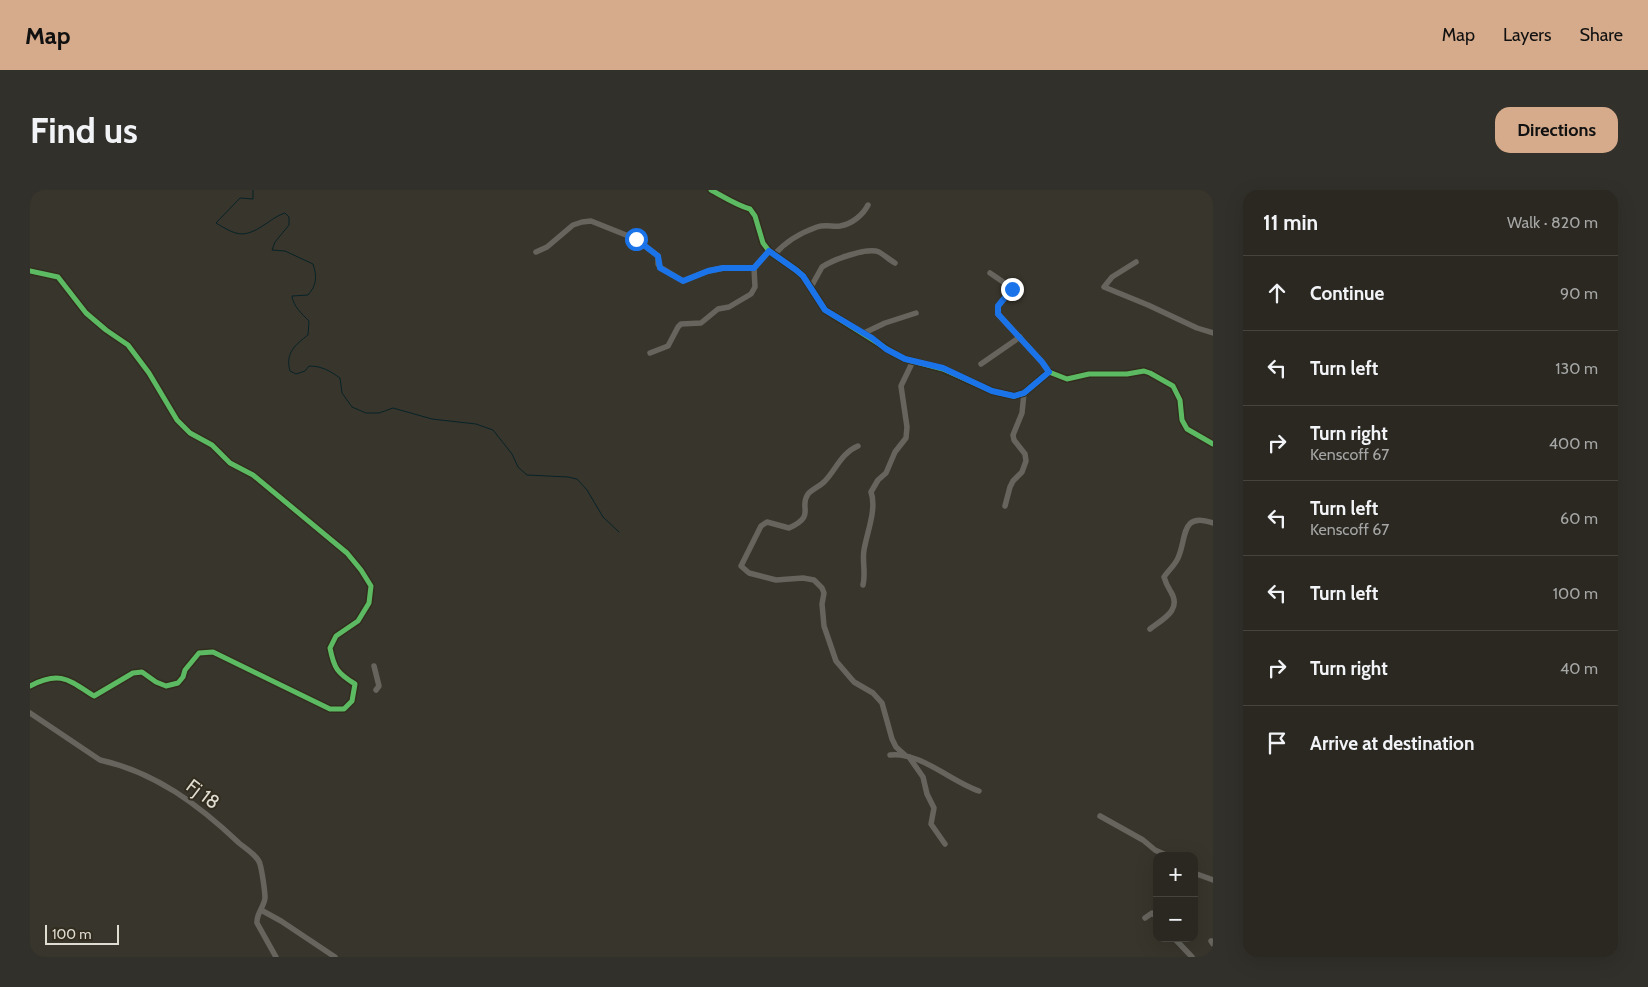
<!DOCTYPE html>
<meta charset="utf-8">
<style>
:root{--surface:#2a2821;--page:#32302a;--text:#f1f3f6;--muted:#a5a6a5;--line:#46443f;--accent:#d6ab8b}
body{margin:0;font-family:Cabin,sans-serif;background:var(--page);color:var(--text)}
.controls{position:absolute;right:15px;bottom:15px;display:grid;overflow:hidden;border-radius:10px;box-shadow:0 5px 20px #0002}
.controls button{width:45px;height:45px;display:grid;place-items:center;padding:0;border:0;border-bottom:1px solid var(--line);background:var(--surface);color:var(--text);font:25px sans-serif}
.scale{position:absolute;left:15px;bottom:12px;width:74px;box-sizing:border-box;padding-left:5px;border:2px solid #dfdcd2;border-top:0;font-size:14px;line-height:18px;white-space:nowrap;color:#dfdcd2;-webkit-text-stroke:4px #322d1e;paint-order:stroke}
.stop{position:absolute;width:15px;height:15px;margin:-11px;border:4px solid #1a73e8;border-radius:50%;background:#fff}
.stop.end{background:#1a73e8;border-color:#fff;box-shadow:0 1px 5px #0008}
.list{margin:0;padding:0;list-style:none}
h2{display:flex;justify-content:space-between;align-items:center;height:65px;margin:0;padding:0 20px;font-size:21px}
h2 small{font-size:16px;font-weight:400;color:var(--muted)}
.list li{display:grid;grid-template-columns:32px 1fr auto;gap:15px;align-items:center;box-sizing:border-box;height:75px;padding:0 20px;border-top:1px solid var(--line)}
.list b{display:block;font-size:19px;white-space:nowrap}
.list p{margin:0;font-size:16px;white-space:nowrap;color:var(--muted)}
.list em{font-size:16px;font-style:normal;color:var(--muted)}
.icon{flex:none;width:28px;height:28px;fill:none;stroke:currentColor;stroke-width:2;stroke-linecap:round;stroke-linejoin:round}
.map{position:relative;flex:none;width:1183px;height:767px;overflow:hidden;border-radius:15px}
header{display:flex;align-items:center;gap:30px;box-sizing:border-box;height:70px;padding:0 25px;background:var(--accent);color:#111}
header strong{font-size:24px}
nav{display:flex;gap:28px;margin-inline-start:auto;font-size:18px}
.intro{display:flex;align-items:center;justify-content:space-between;box-sizing:border-box;height:120px;padding:0 30px}
h1{margin:0;font-size:35px}
.button{padding:12px 22px;border-radius:15px;background:var(--accent);color:#111;font-size:18px;font-weight:700}
main{display:flex;gap:30px;padding:0 30px}
aside{flex:1;background:var(--surface);border-radius:15px;box-shadow:0 5px 20px #0002}
.map>svg:first-child{display:block}
</style>
<header>
<strong>Map</strong>
<nav><a>Map</a><a>Layers</a><a>Share</a></nav>
</header>
<div class="intro"><h1>Find us</h1><a class="button">Directions</a></div>
<main>
<div class="map">
<svg width="1183" height="767" viewBox="0 0 1183 767">
<rect width="100%" height="100%" fill="#38352c"/>
<g fill="none" stroke-linecap="round" stroke-linejoin="round">
<path stroke="#072327" stroke-width="1" d="M223,0v9l-13,-1 -24,25c20,12 27,16 48,2 8,-5 12,-9 21,-12l4,4v8l-14,17 -3,8 13,1 28,13c4,12 4,21 -5,31l-16,1c1,10 10,18 17,25l-1,14c-13,10 -23,18 -18,36l6,3 9,-3 4,-5c13,0 21,5 31,12l2,15 10,14 14,6h13l14,-5 39,11 44,5 17,6 19,24 6,13 9,8 41,2 9,2 10,11 16,27 16,15"/>
<g stroke="#66645d" stroke-width="5.5">
<path d="M681,0c13,7 25,15 39,19l5,7 8,27 6,8 27,19 7,6 22,34 70,44 10,5 38,10 49,22 22,5 10,-3 25,-21 18,7 22,-5h38l17,-3 6,2 23,13 7,14 2,20 5,9 26,15"/>
<polyline points="506,62 517,57 543,35 552,32 561,31 606,49 628,66 628,74 630,77 653,91 678,81 693,78 724,78 739,61"/>
<path d="M744,65c11,-13 26,-22 43,-28 8,-3 16,0 23,-1 12,-2 23,-11 28,-21"/>
<polyline points="1106,72 1082,87 1074,97 1118,115 1167,138 1183,143"/>
<path d="M0,81l28,6 28,36 20,17 22,15 21,28 28,47 13,13 22,12 18,18 23,12 94,78 14,17 10,16 -2,17 -11,18 -22,15 -6,12c4,20 7,25 25,36l-3,17 -8,8h-14l-117,-57 -14,1 -14,17 -2,7 -5,6 -12,3 -10,-4 -14,-10 -9,1 -39,23c-25,-16 -34,-26 -64,-10"/>
<polyline points="960,83 982,98 968,116 968,124 1012,172 1019,182"/>
<path d="M781,97l11,-20c10,-7 45,-20 57,-15 5,3 11,8 16,11"/>
<polyline points="834,143 855,133 886,123"/>
<polyline points="620,163 638,156 648,137 651,134 671,133 688,119 699,117 721,104 725,97 724,78"/>
<polyline points="951,174 990,147"/>
<path d="M828,256c-17,7 -22,24 -34,36 -5,5 -12,7 -16,12 -10,14 9,21 -19,34l-22,-6 -6,4 -20,40 8,7 27,7 27,-2 11,2 8,8 2,5 -2,11 2,22 12,35 18,21 19,11 9,10 10,36 4,8 10,9"/>
<polyline points="975,316 980,297 983,291 992,282 996,271 995,264 984,250 983,245 992,223 994,203"/>
<path d="M833,395c3,-12 -1,-24 1,-35 3,-18 13,-41 7,-58l7,-12 8,-7 9,-21 11,-14 1,-11 -6,-41 12,-25"/>
<path d="M1120,439c13,-10 32,-19 21,-37 -3,-5 -5,-8 -7,-15 4,-6 11,-12 14,-19 9,-19 2,-47 35,-35"/>
<polyline points="344,476 349,496 346,500"/>
<path d="M0,523l70,47c55,12 99,45 139,83 6,5 19,13 21,21 2,7 5,27 5,34 -1,9 -9,16 -8,25l19,34"/>
<path d="M860,565c29,-4 62,27 89,36"/>
<polyline points="879,567 893,587 897,604 904,618 901,634 915,654"/>
<polyline points="1070,626 1113,650 1125,660 1138,666"/>
<polyline points="1164,683 1183,690"/>
<polyline points="231,720 251,731 305,767"/>
<polyline points="1115,728 1122,723 1127,727"/>
<polyline points="1144,748 1162,767"/>
<polyline points="1181,751 1183,754"/>
</g>
<g stroke="#322d1e" stroke-width="8">
<g id="cycleway">
<path d="M681,0c13,7 25,15 39,19l5,7 8,27 6,8 27,19 7,6 22,34 70,44 10,5 38,10 49,22 22,5 10,-3 25,-21 18,7 22,-5h38l17,-3 6,2 23,13 7,14 2,20 5,9 26,15"/>
<path d="M0,81l28,6 28,36 20,17 22,15 21,28 28,47 13,13 22,12 18,18 23,12 94,78 14,17 10,16 -2,17 -11,18 -22,15 -6,12c4,20 7,25 25,36l-3,17 -8,8h-14l-117,-57 -14,1 -14,17 -2,7 -5,6 -12,3 -10,-4 -14,-10 -9,1 -39,23c-25,-16 -34,-26 -64,-10"/>
</g>
</g>
<use href="#cycleway" stroke="#5cba63" stroke-width="5"/>
</g>
<g fill="none" stroke-linecap="round" stroke-linejoin="round">
<polyline stroke="#1a73e8" stroke-width="6" points="606,49 628,66 630,78 653,91 678,81 693,78 724,78 739,61 766,80 773,86 795,120 842,148 856,159 875,169 913,178 962,201 984,206 994,203 1019,182 1012,172 968,124 968,116 982,99"/>
</g>
<g text-anchor="middle" dominant-baseline="central" stroke-width="4" stroke-linejoin="round" paint-order="stroke">
<g font-size="19" fill="#dfdcd2" stroke="#322d1e">
<text transform="translate(173 604) rotate(37)">Fj 18</text>
</g>
</g>
</svg>
<div class="controls">
<button>+</button>
<button>−</button>
</div>
<div class="scale">100 m</div>
<div class="stop" style="left:606px;top:49px"></div>
<div class="stop end" style="left:982px;top:99px"></div>
</div>
<aside>
<h2>11 min<small>Walk · 820 m</small></h2>
<ul class="list">
<li><svg class="icon" aria-label="ahead" viewBox="0 0 24 24"><path d="M12 20V5M6 11l6-6 6 6"/></svg><div><b>Continue</b></div><em>90 m</em></li>
<li><svg class="icon" aria-label="left" viewBox="0 0 24 24"><path d="M17 20v-9H6M10 6l-5 5 5 5"/></svg><div><b>Turn left</b></div><em>130 m</em></li>
<li><svg class="icon" aria-label="right" viewBox="0 0 24 24"><path d="M7 20v-9h11M14 6l5 5-5 5"/></svg><div><b>Turn right</b><p>Kenscoff 67</p></div><em>400 m</em></li>
<li><svg class="icon" aria-label="left" viewBox="0 0 24 24"><path d="M17 20v-9H6M10 6l-5 5 5 5"/></svg><div><b>Turn left</b><p>Kenscoff 67</p></div><em>60 m</em></li>
<li><svg class="icon" aria-label="left" viewBox="0 0 24 24"><path d="M17 20v-9H6M10 6l-5 5 5 5"/></svg><div><b>Turn left</b></div><em>100 m</em></li>
<li><svg class="icon" aria-label="right" viewBox="0 0 24 24"><path d="M7 20v-9h11M14 6l5 5-5 5"/></svg><div><b>Turn right</b></div><em>40 m</em></li>
<li><svg class="icon" aria-label="arrive" viewBox="0 0 24 24"><path d="M6 21V4h12l-3 4 3 4H6"/></svg><div><b>Arrive at destination</b></div></li>
</ul>
</aside>
</main>
